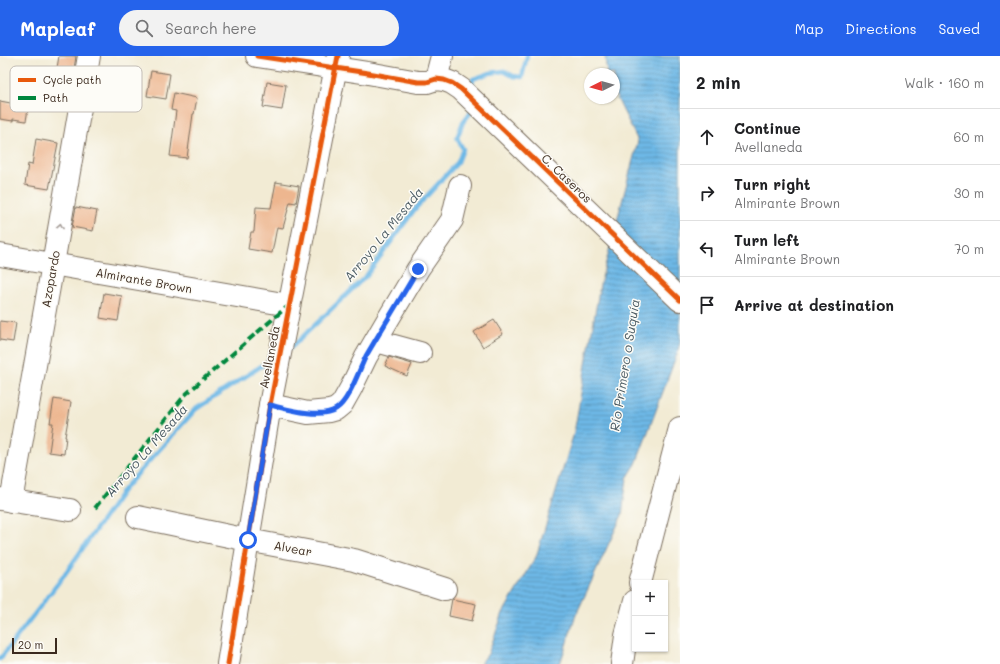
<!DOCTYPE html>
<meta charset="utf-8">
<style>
:root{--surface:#fff;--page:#f2f2f2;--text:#202124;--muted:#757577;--line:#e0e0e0;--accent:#2563eb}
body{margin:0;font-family:Mali,sans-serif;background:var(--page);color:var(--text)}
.controls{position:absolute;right:12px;bottom:12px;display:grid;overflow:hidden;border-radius:0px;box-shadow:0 1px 3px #0004}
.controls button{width:36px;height:36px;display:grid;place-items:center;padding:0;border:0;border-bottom:1px solid var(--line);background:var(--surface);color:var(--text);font:20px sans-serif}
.compass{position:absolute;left:584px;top:12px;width:36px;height:36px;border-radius:50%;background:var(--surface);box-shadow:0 1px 3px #0004;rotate:265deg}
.scale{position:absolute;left:12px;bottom:10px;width:45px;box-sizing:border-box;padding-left:4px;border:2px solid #3b2a1e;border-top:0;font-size:11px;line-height:14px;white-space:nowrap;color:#3b2a1e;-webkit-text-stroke:3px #fdfcf7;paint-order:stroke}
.stop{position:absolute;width:12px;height:12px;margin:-9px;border:3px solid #2563eb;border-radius:50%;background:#fff}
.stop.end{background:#2563eb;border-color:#fff;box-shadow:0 1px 4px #0008}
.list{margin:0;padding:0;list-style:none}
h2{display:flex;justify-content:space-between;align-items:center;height:52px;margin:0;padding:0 16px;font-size:17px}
h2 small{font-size:13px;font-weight:400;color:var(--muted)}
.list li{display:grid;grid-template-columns:26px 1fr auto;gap:12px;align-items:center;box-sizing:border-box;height:56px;padding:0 16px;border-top:1px solid var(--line)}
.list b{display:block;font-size:15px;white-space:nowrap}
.list p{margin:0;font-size:13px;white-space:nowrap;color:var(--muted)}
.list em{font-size:13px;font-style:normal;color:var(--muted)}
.icon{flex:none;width:22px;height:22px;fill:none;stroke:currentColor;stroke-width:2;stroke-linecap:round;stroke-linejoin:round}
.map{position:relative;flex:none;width:680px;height:608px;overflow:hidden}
header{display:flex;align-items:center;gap:24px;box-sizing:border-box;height:56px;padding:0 20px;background:var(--accent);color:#fff}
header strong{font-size:19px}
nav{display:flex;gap:22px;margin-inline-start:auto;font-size:14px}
.search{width:280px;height:36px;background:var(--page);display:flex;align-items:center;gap:10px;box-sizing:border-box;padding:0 14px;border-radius:22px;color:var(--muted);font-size:15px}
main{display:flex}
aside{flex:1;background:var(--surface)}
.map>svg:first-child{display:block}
</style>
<header>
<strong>Mapleaf</strong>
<div class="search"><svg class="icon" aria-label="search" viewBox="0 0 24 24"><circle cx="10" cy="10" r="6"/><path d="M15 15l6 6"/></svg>Search here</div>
<nav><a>Map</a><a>Directions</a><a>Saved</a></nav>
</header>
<main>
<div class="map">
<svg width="680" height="608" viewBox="0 0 680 608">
<defs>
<pattern id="water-rules" width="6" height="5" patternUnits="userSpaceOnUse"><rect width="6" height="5" fill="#6db8e6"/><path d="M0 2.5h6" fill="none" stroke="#5b96ba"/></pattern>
</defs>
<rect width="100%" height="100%" fill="#fdfcf7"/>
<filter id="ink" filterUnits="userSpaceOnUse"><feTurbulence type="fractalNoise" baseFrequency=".025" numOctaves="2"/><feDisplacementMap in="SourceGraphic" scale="8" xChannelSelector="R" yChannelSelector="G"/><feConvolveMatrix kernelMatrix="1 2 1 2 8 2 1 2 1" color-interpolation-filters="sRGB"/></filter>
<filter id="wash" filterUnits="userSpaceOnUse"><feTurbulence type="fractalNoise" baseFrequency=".012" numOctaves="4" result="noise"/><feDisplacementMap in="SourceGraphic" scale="16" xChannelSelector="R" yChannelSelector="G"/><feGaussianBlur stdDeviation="0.9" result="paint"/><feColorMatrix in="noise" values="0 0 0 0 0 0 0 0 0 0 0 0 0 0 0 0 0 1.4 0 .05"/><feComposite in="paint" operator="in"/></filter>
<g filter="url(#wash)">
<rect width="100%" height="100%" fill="#f2ebd4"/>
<polygon fill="url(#water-rules)" stroke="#547182" points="605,0 680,0 680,286 677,298 636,408 627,422 622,459 575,561 560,608 480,608 488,598 503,557 536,501 574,377 600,229 638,85 614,36 614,18 607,18"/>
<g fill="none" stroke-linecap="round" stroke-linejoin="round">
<g stroke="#6db8e6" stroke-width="4.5">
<polyline points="471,34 473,23 490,17 504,15 513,20 522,21 527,0"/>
<polyline points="289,293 293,290 366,220 415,153 458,106 463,93 457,82 463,66 471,56 471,53"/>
<polyline points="0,603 65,518 124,433 196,353 272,303"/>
</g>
</g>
<g id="blocks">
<g fill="#edb68f">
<polygon points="59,0 76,0 73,20 56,18"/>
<polygon points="151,15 170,18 166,43 147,40"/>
<polygon points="267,26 286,29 282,54 263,51"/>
<polygon points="174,37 197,42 194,58 193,58 187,102 170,100 176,55 171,54"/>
<polygon points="0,45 16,48 15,50 28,53 26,65 13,63 13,65 0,63"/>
<polygon points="36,83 58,87 49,133 25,129 28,108 32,109"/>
<polygon points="276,126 299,130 296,147 290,146 283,172 277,171 272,197 248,193 251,176 254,176 256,151 271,152"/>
<polygon points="76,151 97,155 93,175 72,171"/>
<polygon points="104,237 122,240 118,265 100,262"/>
<polygon points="494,264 503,278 483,291 474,276"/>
<polygon points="0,265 16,267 13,286 0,284"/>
<polygon points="389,301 412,308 407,320 385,310"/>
<polygon points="54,343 71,346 65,381 66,381 64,398 49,396 53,367 50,367"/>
<polygon points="452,543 476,548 472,565 449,560"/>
</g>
</g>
</g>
<g filter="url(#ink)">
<use href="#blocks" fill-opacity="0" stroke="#7b6e5e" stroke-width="1"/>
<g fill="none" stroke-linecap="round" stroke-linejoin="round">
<g stroke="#7b6e5e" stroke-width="24">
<g id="minor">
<polyline points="257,0 368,17 418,26 427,26 436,23 444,24 452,27 461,33 680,244"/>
<polyline points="436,23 442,0"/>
<polyline points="0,199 289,249"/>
<polyline points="376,285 420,297"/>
<polyline points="270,349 308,357 329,355 336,353 342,348 351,332 366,301 387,265 418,213 452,164 460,130"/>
<polyline points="0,443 70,454"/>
<polyline points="11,445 53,208 89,0"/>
<polyline points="138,461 248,484 354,504 445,533"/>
<polyline points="640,527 680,372"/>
<polyline points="228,608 270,349 338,0"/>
<polyline points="622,608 626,579 635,545"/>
</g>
</g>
<use href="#minor" stroke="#fff" stroke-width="22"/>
<polyline stroke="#00873e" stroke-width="4" stroke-dasharray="8 4" stroke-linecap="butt" points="95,452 185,339 289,249"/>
<g stroke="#fdfcf7" stroke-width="8">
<g id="cycleway">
<polyline points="257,0 368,17 418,26 427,26 436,23 444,24 452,27 461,33 680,244"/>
<polyline points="228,608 270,349 338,0"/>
</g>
</g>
<use href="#cycleway" stroke="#e8590c" stroke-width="5"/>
</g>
<defs><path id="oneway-chevron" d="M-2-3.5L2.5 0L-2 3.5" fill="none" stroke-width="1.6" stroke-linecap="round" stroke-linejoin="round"/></defs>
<use stroke="#a79f9a" href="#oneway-chevron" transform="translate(60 170) rotate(-80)"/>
</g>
<g fill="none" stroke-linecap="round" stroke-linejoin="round" filter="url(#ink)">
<path stroke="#2563eb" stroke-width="5" d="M248,484l22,-135c17,4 50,14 66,4 13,-8 23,-39 30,-53 17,-29 35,-58 52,-87"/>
</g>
<g text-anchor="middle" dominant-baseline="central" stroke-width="3" stroke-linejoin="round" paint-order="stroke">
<g font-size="12" fill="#3b2a1e" stroke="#fdfcf7">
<text transform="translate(567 122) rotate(44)">C. Caseros</text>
<text transform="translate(50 223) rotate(-80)">Azopardo</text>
<text transform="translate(144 224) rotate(10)">Almirante Brown</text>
<text transform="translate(269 301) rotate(-79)">Avellaneda</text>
<text transform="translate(293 492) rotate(10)">Alvear</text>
</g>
<g font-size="13" font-style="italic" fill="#4c5c64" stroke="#fdfcf7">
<text transform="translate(383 178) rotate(-51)">Arroyo La Mesada</text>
<text transform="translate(624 309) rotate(-81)">Río Primero o Suquía</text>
<text transform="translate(146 394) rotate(-49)">Arroyo La Mesada</text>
</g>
</g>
<rect x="10" y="10" width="132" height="46" rx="6" fill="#fdfcf7" stroke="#c3bdb6" stroke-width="1"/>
<rect x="18" y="22" width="18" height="4" fill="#e8590c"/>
<rect x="18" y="40" width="18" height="4" fill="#00873e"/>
<g font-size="11" fill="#3b2a1e">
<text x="43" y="28">Cycle path</text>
<text x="43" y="46">Path</text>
</g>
</svg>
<div class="controls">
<button>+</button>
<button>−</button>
</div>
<svg class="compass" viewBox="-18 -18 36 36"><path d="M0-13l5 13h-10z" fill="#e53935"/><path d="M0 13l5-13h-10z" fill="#757577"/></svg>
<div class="scale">20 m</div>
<div class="stop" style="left:248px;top:484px"></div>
<div class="stop end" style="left:418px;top:213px"></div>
</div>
<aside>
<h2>2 min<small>Walk · 160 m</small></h2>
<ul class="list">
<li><svg class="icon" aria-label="ahead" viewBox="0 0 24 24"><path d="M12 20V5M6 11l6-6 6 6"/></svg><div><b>Continue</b><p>Avellaneda</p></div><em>60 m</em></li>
<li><svg class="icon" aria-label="right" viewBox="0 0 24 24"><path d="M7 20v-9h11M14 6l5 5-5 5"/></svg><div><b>Turn right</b><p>Almirante Brown</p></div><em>30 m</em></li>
<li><svg class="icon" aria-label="left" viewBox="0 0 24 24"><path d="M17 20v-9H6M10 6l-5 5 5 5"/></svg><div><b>Turn left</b><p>Almirante Brown</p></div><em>70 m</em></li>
<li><svg class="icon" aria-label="arrive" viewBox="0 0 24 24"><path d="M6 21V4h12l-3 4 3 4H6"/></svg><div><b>Arrive at destination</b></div></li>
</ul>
</aside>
</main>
